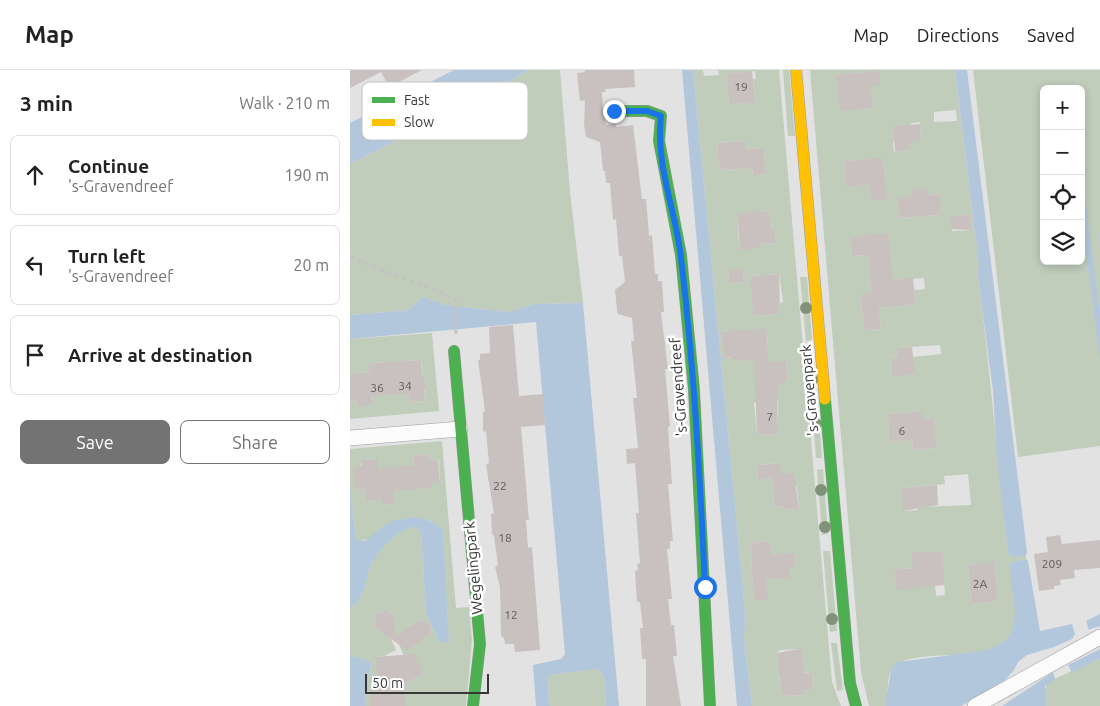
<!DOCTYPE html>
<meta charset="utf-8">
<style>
:root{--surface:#fff;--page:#f6f6f6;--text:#222;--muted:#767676;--line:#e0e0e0;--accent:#737374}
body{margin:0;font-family:Ubuntu,sans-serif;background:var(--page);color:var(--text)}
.controls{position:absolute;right:15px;top:15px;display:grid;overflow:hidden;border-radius:8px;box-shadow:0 2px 8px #0003}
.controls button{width:45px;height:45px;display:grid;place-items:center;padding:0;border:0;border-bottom:1px solid var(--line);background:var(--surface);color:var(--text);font:25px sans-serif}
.scale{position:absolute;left:15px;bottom:12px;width:124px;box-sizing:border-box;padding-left:5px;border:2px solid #373738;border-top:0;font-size:14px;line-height:18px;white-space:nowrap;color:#373738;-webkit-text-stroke:4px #fff;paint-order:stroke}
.stop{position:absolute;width:15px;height:15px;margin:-11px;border:4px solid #1a73e8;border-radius:50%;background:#fff}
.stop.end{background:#1a73e8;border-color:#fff;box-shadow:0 1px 5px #0008}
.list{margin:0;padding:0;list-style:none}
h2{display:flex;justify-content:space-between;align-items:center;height:65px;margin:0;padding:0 20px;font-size:21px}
h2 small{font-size:16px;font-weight:400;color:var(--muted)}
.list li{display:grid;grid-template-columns:32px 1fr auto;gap:15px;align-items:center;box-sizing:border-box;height:80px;margin:0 10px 10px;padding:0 10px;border:1px solid var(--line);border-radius:8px}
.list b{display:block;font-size:19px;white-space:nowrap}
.list p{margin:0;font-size:16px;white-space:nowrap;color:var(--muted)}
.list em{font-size:16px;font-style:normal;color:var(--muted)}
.actions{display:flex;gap:10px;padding:15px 20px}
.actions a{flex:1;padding:11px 0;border:1px solid var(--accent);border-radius:8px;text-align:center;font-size:18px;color:var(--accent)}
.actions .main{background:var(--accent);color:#fff}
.icon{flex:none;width:28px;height:28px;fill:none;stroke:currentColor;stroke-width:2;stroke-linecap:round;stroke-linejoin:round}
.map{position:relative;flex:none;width:750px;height:636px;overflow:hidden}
header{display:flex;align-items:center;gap:30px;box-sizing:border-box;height:70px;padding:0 25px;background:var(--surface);border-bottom:1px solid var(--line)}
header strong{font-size:24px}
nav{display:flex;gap:28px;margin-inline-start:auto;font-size:18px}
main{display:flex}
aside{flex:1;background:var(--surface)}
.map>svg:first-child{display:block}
</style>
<header>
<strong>Map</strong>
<nav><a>Map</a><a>Directions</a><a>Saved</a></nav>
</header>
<main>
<aside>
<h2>3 min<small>Walk · 210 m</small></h2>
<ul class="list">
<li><svg class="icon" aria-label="ahead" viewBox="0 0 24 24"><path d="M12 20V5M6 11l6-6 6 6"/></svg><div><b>Continue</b><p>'s-Gravendreef</p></div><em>190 m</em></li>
<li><svg class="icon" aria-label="left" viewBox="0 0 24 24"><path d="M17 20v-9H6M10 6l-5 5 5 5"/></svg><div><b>Turn left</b><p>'s-Gravendreef</p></div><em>20 m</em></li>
<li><svg class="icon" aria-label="arrive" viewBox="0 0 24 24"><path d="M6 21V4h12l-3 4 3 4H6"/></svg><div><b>Arrive at destination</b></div></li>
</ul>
<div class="actions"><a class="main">Save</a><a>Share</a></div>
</aside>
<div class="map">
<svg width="750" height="636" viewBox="0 0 750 636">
<rect width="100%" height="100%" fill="#e2e2e3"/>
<g fill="#c0cdbb" fill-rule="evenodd">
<polygon points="178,0 210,0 220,122 233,233 184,234 159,242 94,235 73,227 58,240 0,245 0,94 145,21"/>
<path d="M343,0h10l1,6 15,-1 -1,-5h61l53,612 9,24h-89l-8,-66v-10h2l-3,-43zM405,1l1,8h-3l2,23 -26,3 -3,-31zM395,71l1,8 18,-1 2,26 -13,1 -1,-7 -33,2 -2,-27zM419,141l2,19h4l1,13 -17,1v4l-11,1 -1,-4 -8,1 -2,-32zM393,200l1,12 -15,1 -1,-12zM429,204l4,28 -3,1v11l-24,2 -6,-40zM385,261l1,6 31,-2 1,19 -7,9 25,-2 2,20h-4v4h-12l-17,-29 -14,6 -7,-5 -10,1 -3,-26zM428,331v33l-21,1 -3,-32zM429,393l2,11 16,13 2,22 -15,1 -1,-4 -9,1 -2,-29 -14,1 -1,-14zM420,471l2,14 23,-2 1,13h-7v11l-23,2 -12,22 -4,-58zM448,579l4,1 1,15 -2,8 11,-1 1,18 -11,1v4l-18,1v-3h-3l-2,-17 3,-1 -1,-8h-3l-1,-14 3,-3z"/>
<polygon points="433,0 439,0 445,66 438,66"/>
<path d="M460,0h145l24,196 -2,4c13,95 20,189 31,283l6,4 12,-2v4l-16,4c0,19 10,42 5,61 -13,49 -102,18 -123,45 -6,8 -3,26 -7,37h-16l-8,-34zM528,1l-7,15 1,22 -32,3 -3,-36zM606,40l1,11 -23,1v-10zM570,52l1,18 -12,1v9l-15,2 -1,-10 19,-19zM533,89l4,41 -16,1 -1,-9 2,-7 -16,1 -10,-3 -2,-22zM589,124l2,21 -42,3 -2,-20zM621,144l1,16 -20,1 -1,-15zM539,164l3,39 -23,-6 -1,-12 -16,1 -2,-19zM574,208l1,11 -11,1 2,15 -37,3 2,21 -17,1 -4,-35 11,-2 -1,-11zM590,275l1,9 -28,3 1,16 -22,3 -1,-18 7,-1 -1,-9zM571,341l1,9 12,-1 3,29 -24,2 -1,-10 -23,2 -1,-28zM618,404l3,31 -53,2v3l-14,1 -2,-23 43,-4 -1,-8zM592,481l3,44 -9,1 -2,-20 -39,14 -1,-20 19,-2zM645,493l3,38 -27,3 -3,-39z"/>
<path d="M623,0h127v376l-82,11zM694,19h37v172h-37z"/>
<polygon points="450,207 457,207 462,270 456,271"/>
<path d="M82,263l7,78 -89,8v-18l6,-1 1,7 16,-2 -1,-14 14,2 -3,-31 -13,1v9l-16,1 -4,5v-39zM71,290l2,20h2l1,11 -2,1 1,9 -16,1 -4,-41z"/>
<polygon points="462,339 468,339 472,388 466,388"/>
<path d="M92,371l14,167 13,-1 3,33 -6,66h-60l-1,-22 18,-10 -8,-16 -8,4 -15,-32 3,-1 1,-12 -10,-7 -11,5 -1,12 10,7 4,-1 8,17 -12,6 -9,1 2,30h-8v8l9,11h-12l-1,-17 7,-26 -22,-8v-47c16,-9 15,-30 22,-45 7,-15 27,-37 44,-36l5,6 5,80 13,29h10l-6,-107c-2,-19 -37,-20 -50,-13 -12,6 -22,22 -37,18l-6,-53v-38zM79,384l1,7 9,-1 1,22 -8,1v5l-16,1 -3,-33zM28,389l1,14 11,19h4l1,12 -13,1 -1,-5 -16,1 -1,-12 -8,1 6,-30zM70,549l10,4 1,11 -9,6 -10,-4 -1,-11z"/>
<polygon points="473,399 478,464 472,465 467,400"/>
<polygon points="473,481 480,481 487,561 480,562"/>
<polygon points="481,573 487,573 493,620 487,621"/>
<polygon points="750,588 750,636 695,636 694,621 698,612"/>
<polygon points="247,599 254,606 256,636 199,636 198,605"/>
</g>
<g fill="#b2c7db">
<polygon points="104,0 178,0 145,21 0,94 0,53"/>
<polygon points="332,0 343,0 393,517 396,560 394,560 394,570 402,636 387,636"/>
<polygon points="605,0 617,0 677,482 676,485 664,487 658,483 647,390 643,321 627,200 629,196"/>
<polygon points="731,97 750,245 750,290 731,142"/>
<polygon points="73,227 94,235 159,242 184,234 233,233 269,636 256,636 254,606 247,599 198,605 199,636 186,636 183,595 211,589 215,584 186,252 0,269 0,245 58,240"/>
<path d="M0,417l6,53 9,1c7,-4 12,-11 19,-15 17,-11 45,-12 59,4l6,112h-10l-13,-29 -5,-80 -5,-6c-15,-1 -37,22 -44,36 -7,15 -6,36 -22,45z"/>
<path d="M676,489l2,2 12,70 46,-10 14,-7v12l-25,8 -3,5 -18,8 -27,8 -9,7 -4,8 -9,10 -44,26h-76l6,-36 6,-8 86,-11c50,-12 26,-53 27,-88z"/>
<polygon points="750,579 750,588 722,603 718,595"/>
<polygon points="0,585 22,593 15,619 16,636 0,636"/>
<polygon points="703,602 705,609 695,616 695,636 652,636"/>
</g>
<polygon fill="#e2e2e3" points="736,550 739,561 725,564 722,554"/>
<g fill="#c9c1c0">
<polygon points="0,0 72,0 39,17 31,2 0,18"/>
<polygon points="235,0 284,0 285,17 255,19 256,22 252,22 253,41 256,55 266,54 266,57 283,55 292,129 296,129 299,166 302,165 305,204 308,204 308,211 312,211 314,242 311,242 318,299 315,299 320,356 318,357 322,414 318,414 323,471 320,471 320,479 317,479 322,529 318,529 321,555 324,555 327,586 323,586 331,636 296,636 296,589 292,589 290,558 293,558 290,532 287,532 285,501 288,500 287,494 290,493 286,443 289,443 286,407 285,393 277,394 276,379 288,378 283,328 287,328 281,271 284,271 282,248 268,244 267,240 265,220 275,212 272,186 269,186 266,149 263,150 260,113 256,113 255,101 253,101 250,72 236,67 234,54 235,30 230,31 227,3 235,2"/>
<polygon points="402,1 405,32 379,35 376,4"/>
<polygon points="529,1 530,15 521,16 523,38 490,41 486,5"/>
<polygon points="570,54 571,70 559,72 559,80 545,82 543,56"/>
<polygon points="396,71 396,79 414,78 416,104 403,105 402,98 369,100 367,73"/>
<polygon points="533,88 537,130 521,131 519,115 496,117 494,91"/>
<polygon points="576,118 577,125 590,124 591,145 549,148 547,127 562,126 562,119"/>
<polygon points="419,141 421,160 425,160 426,173 409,174 409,178 390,180 387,143"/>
<polygon points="621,144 622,160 601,159 600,146"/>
<polygon points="539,163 543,210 563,208 566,235 529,238 531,259 514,260 510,224 521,223 518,185 502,186 500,167"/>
<polygon points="393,199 394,212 379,213 378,201"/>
<polygon points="429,204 430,244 404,246 400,206"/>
<polygon points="163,255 169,326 193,324 195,355 171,357 179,450 176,450 178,478 182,477 190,580 165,582 164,574 155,574 154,568 151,566 150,517 145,497 148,495 144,466 142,464 141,444 144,444 136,395 139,393 136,361 133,362 133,342 135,341 128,290 130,290 130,284 140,283 139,257"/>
<polygon points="416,258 419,292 436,291 438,311 434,311 434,315 427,315 428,364 407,365 404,288 391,292 381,287 374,288 371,262"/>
<polygon points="562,277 565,303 542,307 541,288 548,287 547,278"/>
<polygon points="71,290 72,305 77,316 74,323 75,331 59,332 58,323 22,326 23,335 7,337 6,330 0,331 0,307 4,303 20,302 19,293"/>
<polygon points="571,341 574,349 584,348 587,378 563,380 562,370 539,372 538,344"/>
<polygon points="79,384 80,391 88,390 90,413 82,413 82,418 44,421 45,434 32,435 31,430 15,431 14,419 5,420 3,397 12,396 11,390 28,389 29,399 64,395 63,386"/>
<polygon points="430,393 431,404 444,403 449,439 433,440 433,436 424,437 422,408 408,409 407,395"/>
<polygon points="587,415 588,435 553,441 552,418"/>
<polygon points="710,465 712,474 750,470 750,498 724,500 725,508 710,510 711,515 704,516 704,519 689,521 684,484 698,482 696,467"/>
<polygon points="420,471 422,485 445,483 446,496 439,496 439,508 416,509 418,530 404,531 400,473"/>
<polygon points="592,481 595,515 545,520 544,500 563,498 562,483"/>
<polygon points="645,492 648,531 621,534 618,495"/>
<polygon points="36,540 46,547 45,567 70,549 80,553 81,564 57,580 24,557 25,545"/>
<polygon points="448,579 452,580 454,603 462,602 463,620 452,621 453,625 434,626 434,623 431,623 427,583"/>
<polygon points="64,584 73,604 55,614 56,636 20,636 19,617 27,617 25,587"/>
</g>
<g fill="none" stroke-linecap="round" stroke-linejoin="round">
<g stroke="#9b9b9c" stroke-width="16">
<g id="street">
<polyline points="0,368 110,359"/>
<polyline points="625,636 750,567"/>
</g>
</g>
<g stroke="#9b9b9c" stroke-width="12">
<g id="fast">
<polyline points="265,41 297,41 311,46 309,71 331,185 344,320 360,636"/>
<polyline points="104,281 130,574 123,636"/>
<polyline points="475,329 500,613 506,636"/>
</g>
</g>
<g stroke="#9b9b9c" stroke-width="12">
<polyline id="slow" points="446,0 475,329"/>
</g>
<path stroke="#c2c2c3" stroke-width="3" stroke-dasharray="4 4" stroke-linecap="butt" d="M0,187c35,15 72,26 106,43v35"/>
<use href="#street" stroke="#fbfbfb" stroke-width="15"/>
<use href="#fast" stroke="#4caf50" stroke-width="11"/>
<use href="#slow" stroke="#ffc107" stroke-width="11"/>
</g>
<g fill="#809278">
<circle cx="456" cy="238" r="6"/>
<circle cx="462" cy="310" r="6"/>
<circle cx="466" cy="354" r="6"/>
<circle cx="471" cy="420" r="6"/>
<circle cx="475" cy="457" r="6"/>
<circle cx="482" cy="549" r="6"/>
</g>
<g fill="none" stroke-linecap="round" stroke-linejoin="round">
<path stroke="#1a73e8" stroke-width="6" d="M264,41h33l14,5c-6,48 15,95 20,142 13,109 19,219 24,329"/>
</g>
<g text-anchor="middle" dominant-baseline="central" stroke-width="5" stroke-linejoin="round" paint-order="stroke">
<g font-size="12" fill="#5c5a5a">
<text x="391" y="16">19</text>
<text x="55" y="315">34</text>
<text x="27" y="317">36</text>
<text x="420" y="346">7</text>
<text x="552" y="360">6</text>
<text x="150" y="415">22</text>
<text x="155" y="467">18</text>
<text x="702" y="493">209</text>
<text x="630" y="513">2A</text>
<text x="161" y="544">12</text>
</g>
<g font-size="15" fill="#373738" stroke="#fff">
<text transform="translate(328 317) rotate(-94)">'s-Gravendreef</text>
<text transform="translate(459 320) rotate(-95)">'s-Gravenpark</text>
<text transform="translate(123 498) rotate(-95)">Wegelingpark</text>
</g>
</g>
<rect x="12" y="12" width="166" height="58" rx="8" fill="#fff" stroke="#c3c3c3" stroke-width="1"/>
<rect x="22" y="27" width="23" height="6" fill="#4caf50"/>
<rect x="22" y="49" width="23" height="7" fill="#ffc107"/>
<g font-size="14" fill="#373738">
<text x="54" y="35">Fast</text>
<text x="54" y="57">Slow</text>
</g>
</svg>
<div class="controls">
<button>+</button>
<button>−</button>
<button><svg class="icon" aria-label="locate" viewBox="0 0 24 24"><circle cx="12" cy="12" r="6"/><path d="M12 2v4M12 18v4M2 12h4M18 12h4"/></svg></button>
<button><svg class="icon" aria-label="layers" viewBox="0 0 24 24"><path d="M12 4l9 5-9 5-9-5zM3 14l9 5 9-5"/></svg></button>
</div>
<div class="scale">50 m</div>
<div class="stop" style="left:355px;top:517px"></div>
<div class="stop end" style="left:264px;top:41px"></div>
</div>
</main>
